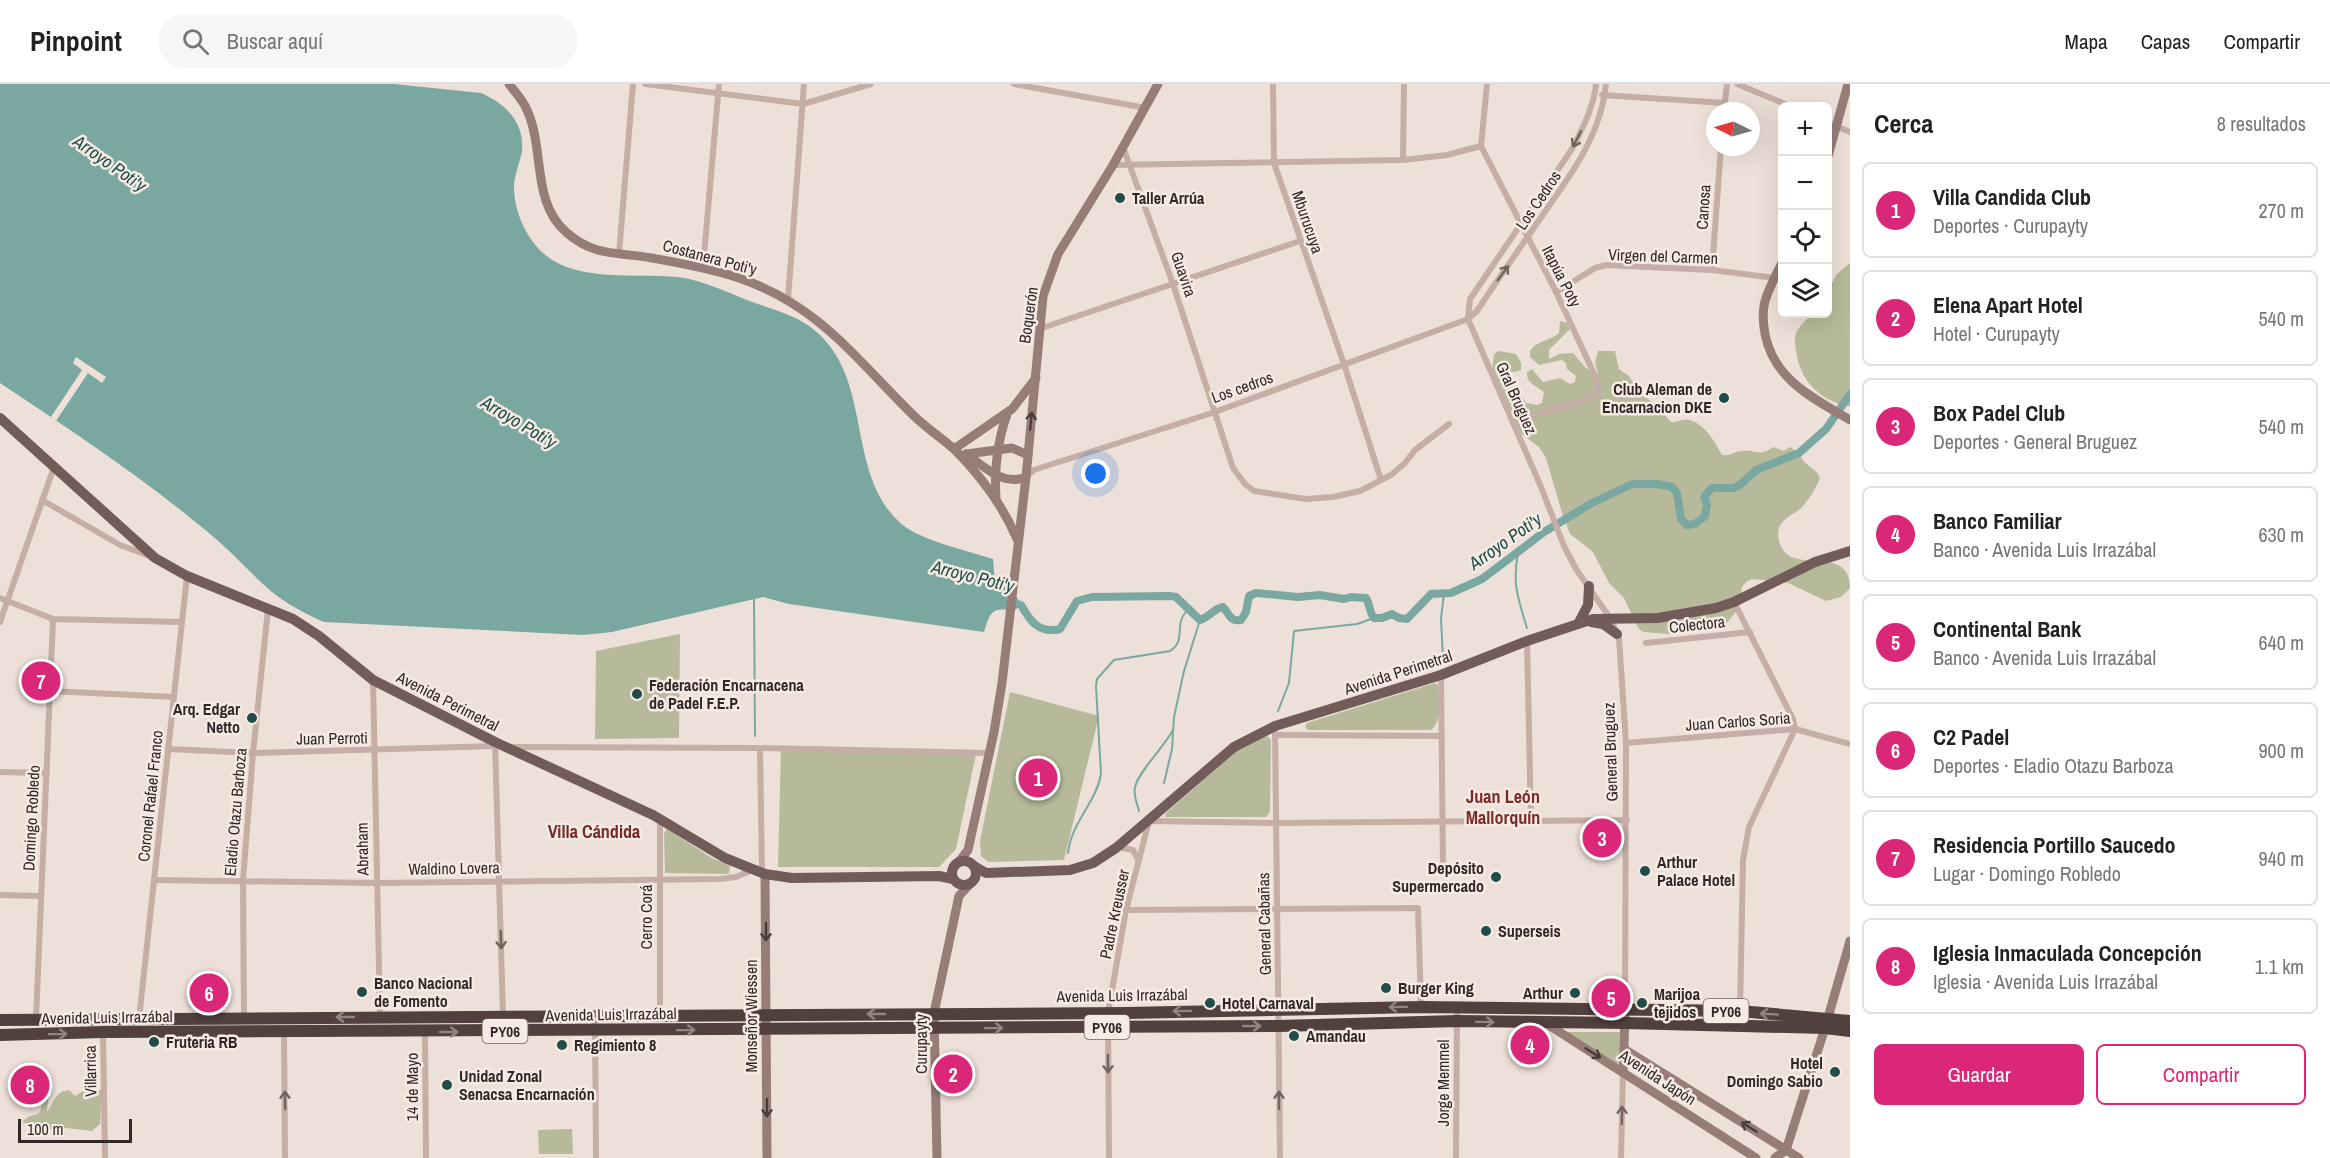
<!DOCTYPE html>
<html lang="es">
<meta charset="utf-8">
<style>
:root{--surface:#fff;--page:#f6f6f6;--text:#222;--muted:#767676;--line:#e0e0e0;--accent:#db2777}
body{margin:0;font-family:"Archivo Narrow",sans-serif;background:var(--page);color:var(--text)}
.controls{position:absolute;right:18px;top:18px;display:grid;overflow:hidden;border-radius:9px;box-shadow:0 6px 24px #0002}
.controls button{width:54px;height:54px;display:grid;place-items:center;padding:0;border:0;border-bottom:2px solid var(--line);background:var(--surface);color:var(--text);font:30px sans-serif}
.compass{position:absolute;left:1706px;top:18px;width:54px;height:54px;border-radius:50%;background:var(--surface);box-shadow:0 6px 24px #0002;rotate:275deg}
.scale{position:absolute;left:18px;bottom:15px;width:114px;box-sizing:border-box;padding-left:6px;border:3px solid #312726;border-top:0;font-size:16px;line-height:21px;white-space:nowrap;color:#312726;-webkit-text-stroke:4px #f6eae4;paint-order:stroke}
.you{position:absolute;left:1096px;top:390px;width:21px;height:21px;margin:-15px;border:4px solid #fff;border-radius:50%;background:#1a73e8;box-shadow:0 0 0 9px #1a73e833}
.badge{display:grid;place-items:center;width:39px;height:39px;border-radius:50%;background:var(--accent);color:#fff;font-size:20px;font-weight:700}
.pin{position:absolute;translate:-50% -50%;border:3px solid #fff;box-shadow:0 2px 6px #0006}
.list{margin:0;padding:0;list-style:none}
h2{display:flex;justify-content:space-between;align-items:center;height:78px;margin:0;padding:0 24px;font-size:26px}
h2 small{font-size:20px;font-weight:400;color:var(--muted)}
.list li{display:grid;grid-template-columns:39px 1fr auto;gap:18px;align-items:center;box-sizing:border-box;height:96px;margin:0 12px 12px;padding:0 12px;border:2px solid var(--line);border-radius:9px}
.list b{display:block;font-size:22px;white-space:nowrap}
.list p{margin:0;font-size:20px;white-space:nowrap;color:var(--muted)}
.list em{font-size:20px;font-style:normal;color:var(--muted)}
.actions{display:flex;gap:12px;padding:18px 24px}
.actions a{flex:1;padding:14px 0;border:2px solid var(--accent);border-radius:9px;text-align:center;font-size:21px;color:var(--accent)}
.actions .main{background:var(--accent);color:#fff}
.icon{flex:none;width:33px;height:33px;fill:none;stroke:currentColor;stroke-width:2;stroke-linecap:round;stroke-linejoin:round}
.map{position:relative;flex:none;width:1850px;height:1074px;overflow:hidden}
header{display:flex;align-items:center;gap:36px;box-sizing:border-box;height:84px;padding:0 30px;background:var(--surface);border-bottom:2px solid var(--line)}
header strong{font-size:28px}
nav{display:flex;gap:33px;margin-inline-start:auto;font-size:21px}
.search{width:420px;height:54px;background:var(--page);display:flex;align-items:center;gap:15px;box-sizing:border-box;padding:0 21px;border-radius:33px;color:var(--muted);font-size:22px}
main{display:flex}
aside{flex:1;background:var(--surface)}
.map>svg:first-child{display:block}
</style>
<header>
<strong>Pinpoint</strong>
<div class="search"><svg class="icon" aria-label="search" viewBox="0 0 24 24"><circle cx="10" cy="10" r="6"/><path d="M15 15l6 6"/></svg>Buscar aquí</div>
<nav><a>Mapa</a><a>Capas</a><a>Compartir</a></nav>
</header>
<main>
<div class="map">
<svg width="1850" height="1074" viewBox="0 0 1850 1074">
<rect width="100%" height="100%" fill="#ede0d8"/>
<g fill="#b6ba9a">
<path d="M1850,179v143h-3c-28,-6 -48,-27 -51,-56 -1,-6 -2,-13 1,-19 4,-7 10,-12 16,-17h15v-23l8,-16z"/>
<path d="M1560,237l8,2 2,6 -21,21v9l10,-5 14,-1 12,14 11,8 2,-2 -3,-10 3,-12h17l4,18 10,7 10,17 15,10 17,19c6,1 11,-4 18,-2 15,3 26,22 33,35 8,1 11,-3 19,-4 13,-3 18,7 32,-4l11,4 6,-4c9,4 10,11 17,17 5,6 10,6 13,14 -4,10 -10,20 -17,28 -9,11 -29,12 -24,35 9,38 71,0 71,47l-9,9 -15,4 -38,-18 -36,-4 -6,3 -4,5 -2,13 -5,13 -9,11 -24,2 -33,8 -26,-2 -5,-4 -14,-30 -15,-15 -16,-31 -23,-18 -8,-21 -16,-55 -7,-11 -20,-15 -27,-61 2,-17 5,-3 17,3 5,9v7l-6,2 -12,-1 -4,6 2,5 13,2 12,19 11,2 5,-2 2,-11c-8,-6 -18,-9 -17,-20l5,-3 11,13 17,-4 10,6 5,-2 1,-6 -9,-7 -1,-6 -4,-3 -23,5 -9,-8v-6c6,-10 20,-10 29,-18z"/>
<polygon points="680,550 679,654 595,655 596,567"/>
<path d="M1435,599l3,2c0,14 5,37 -7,45h-123l-3,-3 2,-4z"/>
<polygon points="1010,608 1099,632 1064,776 988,778 981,772 980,757"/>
<polygon points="1267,652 1271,656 1270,728 1266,733 1165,733 1166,729 1233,670 1240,664"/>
<polygon points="781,665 976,670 956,765 939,783 778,783"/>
<polygon points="667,745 712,774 730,782 729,790 665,789 664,749"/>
<polygon points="1553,948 1620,948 1618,986"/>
<path d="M69,1006l6,6 8,-5 19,-1 -2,34 -8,7 -35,-4 -9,3 -3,-3h-13l-10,-5c15,-15 17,4 22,-28l5,-2 -2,20c8,-11 7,-20 22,-22z"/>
<polygon points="572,1045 573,1070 539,1070 538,1046"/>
</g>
<path fill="#7ba7a1" d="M0,0h394l87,9c24,10 44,30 41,58 -2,12 -8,24 -8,36 0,23 11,49 28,65 32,31 94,21 135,25 27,3 53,17 78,26 17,6 39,12 54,23 68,48 33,150 95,200 20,15 64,25 89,33l2,24c13,3 20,9 26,22l-6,5c-24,-2 -24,0 -31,22l-195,-28 -26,-7 -151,35 -29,3 -259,-13c-18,-8 -37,-18 -52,-30 -22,-19 -41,-41 -63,-59 -66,-55 -138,-103 -209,-150z"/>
<polygon fill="#ede0d8" points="76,273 106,293 102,299 88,289 56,337 51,333 82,286 73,279"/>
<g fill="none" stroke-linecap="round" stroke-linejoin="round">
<g stroke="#7ba7a1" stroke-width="2">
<path d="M1518,469c-6,31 0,45 9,75"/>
<polyline points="754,514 755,652"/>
<polyline points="1443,575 1441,534 1444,510"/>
<polyline points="1278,627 1289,599 1294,547 1357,540 1374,534"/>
<polyline points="1164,699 1172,665 1174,633 1184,587 1200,536"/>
<path d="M1139,727c-2,-8 -6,-16 -4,-24 4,-16 29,-40 38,-57"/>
<path d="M1068,769c3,-30 28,-50 33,-79l-5,-88 1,-7 17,-19 56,-9c14,-9 7,-20 12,-33 1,-3 4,-6 6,-9"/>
</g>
<path stroke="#7ba7a1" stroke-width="8" d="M1010,518l11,3c9,16 18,29 39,24l17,-28 15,-4 78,-1 6,1 24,23c10,-3 14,-12 23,-13 7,7 6,15 18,13l5,-8 3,-16 7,-3 42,4 22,-2 24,4 7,-2 15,1c4,6 3,14 8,20h8l10,-4 7,4 8,1 24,-25 20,-1 31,-14 62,-47 48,-29 40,-19h25l15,3 5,6 4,26 6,6 8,-1 10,-8 2,-11 -3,-8 8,-9h22l7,-4 15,-14 43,-17 27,-24 24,-35"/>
<g stroke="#c4aea6" stroke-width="6">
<polyline points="645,0 803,20 871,0"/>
<polyline points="1014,0 1146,24"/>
<polyline points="1273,0 1274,79 1344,280 1381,396"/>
<polyline points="1487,0 1481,62 1556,208 1597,296 1599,311 1513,338"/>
<path d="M1596,0c-2,23 -14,45 -24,65l-102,150 -2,20 73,168 23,59 12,23 34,49 9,20 7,105 -1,266"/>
<polyline points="1737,0 1790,22"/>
<polyline points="1602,11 1725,19"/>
<polyline points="1724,27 1727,0"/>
<polyline points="1828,39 1850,48"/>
<polyline points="1123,63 1173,200 1233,384 1245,400 1254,407 1306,415 1333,413 1360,407 1391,391 1405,379 1415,366 1449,340"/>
<polyline points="1403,76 1404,0"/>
<polyline points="1113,81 1403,76 1447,71 1481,62"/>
<polyline points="619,170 633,0"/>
<polyline points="703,183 719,0"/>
<polyline points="1712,186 1721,63"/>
<polyline points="1556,208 1595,184 1606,181 1712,186 1775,194"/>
<polyline points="788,215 804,0"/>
<polyline points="1039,245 1300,157"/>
<path d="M1026,393l8,-7 9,-3 172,-55 253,-93 9,-8c24,-37 51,-74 76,-111 25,-35 49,-72 53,-116"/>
<polyline points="42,416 120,461 147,471"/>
<polyline points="0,514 53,535 182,538"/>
<polyline points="1734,518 1793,635 1795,645 1749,743 1743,776 1740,927"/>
<polyline points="0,538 54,383"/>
<polyline points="1527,557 1531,736"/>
<polyline points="1646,559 1750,548"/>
<polyline points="1441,591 1443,786"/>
<polyline points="373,596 380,933"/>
<polyline points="50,607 174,613"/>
<polyline points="1275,642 1280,1074"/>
<polyline points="1275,651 1442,652"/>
<polyline points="495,658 503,932"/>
<polyline points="1626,659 1795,645 1850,660"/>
<polyline points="512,663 760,664 762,789"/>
<polyline points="760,664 990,669"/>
<polyline points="168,665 253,669 495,662"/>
<polyline points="0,688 47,689"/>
<polyline points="1118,763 1133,766 1139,777"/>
<polyline points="154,796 376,799 720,795 736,793 752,786"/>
<polyline points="0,811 41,812"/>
<polyline points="1126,826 1418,824 1421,923"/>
<polyline points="660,931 660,735"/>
<polyline points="595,932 596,1074"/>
<polyline points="244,934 243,796 253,669 268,525"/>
<polyline points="36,935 53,535"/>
<polyline points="139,935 187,492"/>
<polyline points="425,945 426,1074"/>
<polyline points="284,946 285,1074"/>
<polyline points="103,948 105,1074"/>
<polyline points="1109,1074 1108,929 1126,826 1149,737 1276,739 1627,736"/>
<polyline points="1456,1074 1457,924"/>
<polyline points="1621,1074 1623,988"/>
</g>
<g stroke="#977d78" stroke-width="9">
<path d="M509,0c6,8 14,16 18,26 18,39 4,93 40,123 28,24 51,19 85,25 28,5 57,10 84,19 82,27 119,81 177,138 13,13 29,23 42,35 26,26 48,56 62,89"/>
<polyline points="1828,72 1848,0"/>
<path d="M1782,179c-6,12 -13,25 -17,38 -3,11 -2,22 0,33 9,46 48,64 85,86"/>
<polyline points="954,365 1012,325 1036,294"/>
<path d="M966,370c18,12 37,33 60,23"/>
<polyline points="966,370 1012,364 1028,371"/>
<path d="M996,414c-2,-30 1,-55 11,-84"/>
<polyline points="958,779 968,766 994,648 1002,599 1026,393 1043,212 1058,170 1113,81 1158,0"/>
<polyline points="765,790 767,1074"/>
<polyline points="1544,938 1756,1074"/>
<polyline points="1624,965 1799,1074"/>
<polyline points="1623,988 1625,933"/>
<polyline points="937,1074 934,929 959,812 970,800"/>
<polyline points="1775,1074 1786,1066 1825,944 1850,857"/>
</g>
<g stroke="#715c59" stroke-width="10">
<polyline points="0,334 155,474 187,492 293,535 319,552 373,596 495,658 653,731 725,774 765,790 792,794 939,792 953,795"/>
<polyline points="1591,538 1603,540 1617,550"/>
<polyline points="1578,540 1588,521 1589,502"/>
<circle cx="964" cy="789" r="12"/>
<polyline points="974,782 986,789 1070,786 1093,779 1116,764 1234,663 1275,642 1441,591 1527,557 1593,535 1658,534 1716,524 1734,518 1815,478 1850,467"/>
</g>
<g stroke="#51403e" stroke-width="12">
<polyline points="0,936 1127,929 1421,923 1740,927 1850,937"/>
<polyline points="0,951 103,948 1279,942 1457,937 1625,939 1825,944 1850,947"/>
</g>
</g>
<defs><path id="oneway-shaft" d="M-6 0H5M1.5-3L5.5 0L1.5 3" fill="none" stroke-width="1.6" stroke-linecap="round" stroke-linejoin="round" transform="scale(1.5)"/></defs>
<g stroke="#736460">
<use href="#oneway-shaft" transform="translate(1577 55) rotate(117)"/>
<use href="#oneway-shaft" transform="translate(1503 189) rotate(-54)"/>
<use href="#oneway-shaft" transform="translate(501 856) rotate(88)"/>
<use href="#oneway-shaft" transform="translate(1108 980) rotate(89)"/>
<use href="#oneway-shaft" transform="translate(285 1016) rotate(-91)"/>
<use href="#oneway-shaft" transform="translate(1279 1016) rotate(-90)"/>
<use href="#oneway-shaft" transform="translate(1622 1031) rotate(-89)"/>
</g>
<g stroke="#4a3c3a">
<use href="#oneway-shaft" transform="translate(1031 337) rotate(-84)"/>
<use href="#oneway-shaft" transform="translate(766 848) rotate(90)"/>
<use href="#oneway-shaft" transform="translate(1593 969) rotate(32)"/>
<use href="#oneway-shaft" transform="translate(767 1024) rotate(90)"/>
<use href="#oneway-shaft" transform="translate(1749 1043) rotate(-148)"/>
</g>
<g stroke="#938480">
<use href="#oneway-shaft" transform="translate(1398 923) rotate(179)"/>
<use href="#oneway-shaft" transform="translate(1182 927) rotate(179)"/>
<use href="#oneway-shaft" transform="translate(876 930) rotate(180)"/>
<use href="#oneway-shaft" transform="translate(1769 930) rotate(-176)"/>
<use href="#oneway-shaft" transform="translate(345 933) rotate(180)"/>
<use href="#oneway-shaft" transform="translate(1485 938) rotate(1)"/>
<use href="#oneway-shaft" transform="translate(1252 942)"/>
<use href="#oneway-shaft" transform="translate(994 944) rotate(-1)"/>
<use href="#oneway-shaft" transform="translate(686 946) rotate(-1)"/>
<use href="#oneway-shaft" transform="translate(449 948)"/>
<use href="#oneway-shaft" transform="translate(58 950) rotate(-1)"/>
</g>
<g fill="#214d48" stroke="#f6eae4" stroke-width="2">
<circle cx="1120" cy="114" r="6"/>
<circle cx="1724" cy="314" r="6"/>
<circle cx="637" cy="610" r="6"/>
<circle cx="252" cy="634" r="6"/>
<circle cx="1645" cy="787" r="6"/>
<circle cx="1496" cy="793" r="6"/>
<circle cx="1486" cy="847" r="6"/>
<circle cx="1386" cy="904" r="6"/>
<circle cx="362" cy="908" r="6"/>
<circle cx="1575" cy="909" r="6"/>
<circle cx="1210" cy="919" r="6"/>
<circle cx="1642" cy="919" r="6"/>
<circle cx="1294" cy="952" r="6"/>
<circle cx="154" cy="958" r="6"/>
<circle cx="562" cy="961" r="6"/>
<circle cx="1835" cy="988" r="6"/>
<circle cx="447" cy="1001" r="6"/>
</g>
<g text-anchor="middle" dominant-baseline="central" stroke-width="5" stroke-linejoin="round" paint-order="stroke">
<g fill="#f6eae4" stroke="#6c625f" stroke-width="1.5">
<rect x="1703.5" y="915" width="45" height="24" rx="4.5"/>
<rect x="1084.5" y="931" width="45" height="24" rx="4.5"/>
<rect x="482.5" y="935" width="45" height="24" rx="4.5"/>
</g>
<g font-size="15" font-weight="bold" fill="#312726">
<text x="1726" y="927">PY06</text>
<text x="1107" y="943">PY06</text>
<text x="505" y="947">PY06</text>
</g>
<g font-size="16" font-weight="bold" fill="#312726" stroke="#f6eae4" text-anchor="start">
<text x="1132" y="114">Taller Arrúa</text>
<text x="1712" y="305" text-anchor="end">Club Aleman de<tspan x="1712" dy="18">Encarnacion DKE</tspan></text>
<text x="649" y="601">Federación Encarnacena<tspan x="649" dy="18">de Padel F.E.P.</tspan></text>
<text x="240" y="625" text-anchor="end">Arq. Edgar<tspan x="240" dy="18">Netto</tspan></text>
<text x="1657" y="778">Arthur<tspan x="1657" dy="18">Palace Hotel</tspan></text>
<text x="1484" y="784" text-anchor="end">Depósito<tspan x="1484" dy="18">Supermercado</tspan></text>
<text x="1498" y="847">Superseis</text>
<text x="374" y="899">Banco Nacional<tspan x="374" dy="18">de Fomento</tspan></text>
<text x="1398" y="904">Burger King</text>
<text x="1563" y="909" text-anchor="end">Arthur</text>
<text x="1654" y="910">Marijoa<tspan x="1654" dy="18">tejidos</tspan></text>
<text x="1222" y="919">Hotel Carnaval</text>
<text x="1306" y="952">Amandau</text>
<text x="166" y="958">Fruteria RB</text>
<text x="574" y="961">Regimiento 8</text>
<text x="1823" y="979" text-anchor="end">Hotel<tspan x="1823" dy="18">Domingo Sabio</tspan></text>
<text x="459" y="992">Unidad Zonal<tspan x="459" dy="18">Senacsa Encarnación</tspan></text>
</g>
<g font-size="16" fill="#312726" stroke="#f6eae4">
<text transform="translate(1538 116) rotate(-56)">Los Cedros</text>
<text transform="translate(1703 123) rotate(-86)">Canosa</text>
<text transform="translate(1308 138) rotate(71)">Mburucuya</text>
<text transform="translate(1663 172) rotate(2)">Virgen del Carmen</text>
<text transform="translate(710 173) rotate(15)">Costanera Poti'y</text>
<text transform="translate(1184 190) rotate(71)">Guavira</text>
<text transform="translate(1562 192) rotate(63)">Itapúa Poty</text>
<text transform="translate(1028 231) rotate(-82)">Boquerón</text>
<text transform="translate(1242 303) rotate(-20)">Los cedros</text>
<text transform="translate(1517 314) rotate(66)">Gral Bruguez</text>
<text transform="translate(1697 540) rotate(-6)">Colectora</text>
<text transform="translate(1398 588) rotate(-18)">Avenida Perimetral</text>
<text transform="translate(448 617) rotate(27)">Avenida Perimetral</text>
<text transform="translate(1738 637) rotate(-4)">Juan Carlos Soria</text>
<text transform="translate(332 654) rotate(-1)">Juan Perroti</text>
<text transform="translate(1610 668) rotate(-92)">General Bruguez</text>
<text transform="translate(150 712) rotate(-84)">Coronel Rafael Franco</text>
<text transform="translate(235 728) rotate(-85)">Eladio Otazu Barboza</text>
<text transform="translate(31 734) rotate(-87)">Domingo Robledo</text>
<text transform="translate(362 765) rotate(-91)">Abraham</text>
<text transform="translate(454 784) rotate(-1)">Waldino Lovera</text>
<text transform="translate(1114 830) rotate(-78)">Padre Kreusser</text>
<text transform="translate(646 833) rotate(-90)">Cerro Corá</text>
<text transform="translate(1264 840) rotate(-91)">General Cabañas</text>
<text transform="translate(1122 911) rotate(-1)">Avenida Luis Irrazábal</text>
<text transform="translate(611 930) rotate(-1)">Avenida Luis Irrazábal</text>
<text transform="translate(751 932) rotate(-90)">Monseñor Wiessen</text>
<text transform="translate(107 933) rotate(-1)">Avenida Luis Irrazábal</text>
<text transform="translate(921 960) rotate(-90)">Curupayty</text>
<text transform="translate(90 987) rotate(-91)">Villarrica</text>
<text transform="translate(1658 993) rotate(33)">Avenida Japón</text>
<text transform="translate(1443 999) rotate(-90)">Jorge Memmel</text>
<text transform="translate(412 1003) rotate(-90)">14 de Mayo</text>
</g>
<g font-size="18" font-style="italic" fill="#214d48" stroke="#f6eae4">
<text transform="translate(110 79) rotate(35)">Arroyo Poti'y</text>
<text transform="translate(519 338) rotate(31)">Arroyo Poti'y</text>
<text transform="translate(1505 457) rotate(-35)">Arroyo Poti'y</text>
<text transform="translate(973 492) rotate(14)">Arroyo Poti'y</text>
</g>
<g font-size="18" font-weight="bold" fill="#762c28" stroke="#f6eae4">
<text x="1503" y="712">Juan León<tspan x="1503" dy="21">Mallorquín</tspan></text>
<text x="594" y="747">Villa Cándida</text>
</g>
</g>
</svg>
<div class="controls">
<button>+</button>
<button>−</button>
<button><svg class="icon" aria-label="locate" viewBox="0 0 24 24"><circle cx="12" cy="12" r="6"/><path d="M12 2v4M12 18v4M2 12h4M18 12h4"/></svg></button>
<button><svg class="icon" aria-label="layers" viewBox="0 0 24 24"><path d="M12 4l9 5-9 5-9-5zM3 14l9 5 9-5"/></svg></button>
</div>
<svg class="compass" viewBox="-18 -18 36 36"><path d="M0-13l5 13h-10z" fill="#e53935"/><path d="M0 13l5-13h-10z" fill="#767676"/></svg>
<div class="scale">100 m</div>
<div class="you"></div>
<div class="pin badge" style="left:1038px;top:694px">1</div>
<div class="pin badge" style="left:953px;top:990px">2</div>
<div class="pin badge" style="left:1602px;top:754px">3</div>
<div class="pin badge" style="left:1530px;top:961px">4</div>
<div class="pin badge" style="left:1611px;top:914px">5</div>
<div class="pin badge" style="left:209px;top:909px">6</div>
<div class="pin badge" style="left:41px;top:597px">7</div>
<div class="pin badge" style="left:30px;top:1001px">8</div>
</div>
<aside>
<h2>Cerca<small>8 resultados</small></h2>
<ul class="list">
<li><span class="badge">1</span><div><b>Villa Candida Club</b><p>Deportes · Curupayty</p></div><em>270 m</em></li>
<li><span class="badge">2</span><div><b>Elena Apart Hotel</b><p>Hotel · Curupayty</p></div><em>540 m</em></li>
<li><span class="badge">3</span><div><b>Box Padel Club</b><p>Deportes · General Bruguez</p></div><em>540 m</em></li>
<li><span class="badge">4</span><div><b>Banco Familiar</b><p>Banco · Avenida Luis Irrazábal</p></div><em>630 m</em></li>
<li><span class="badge">5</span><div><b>Continental Bank</b><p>Banco · Avenida Luis Irrazábal</p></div><em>640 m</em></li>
<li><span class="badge">6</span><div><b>C2 Padel</b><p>Deportes · Eladio Otazu Barboza</p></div><em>900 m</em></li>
<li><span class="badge">7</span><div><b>Residencia Portillo Saucedo</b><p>Lugar · Domingo Robledo</p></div><em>940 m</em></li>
<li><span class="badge">8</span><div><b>Iglesia Inmaculada Concepción</b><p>Iglesia · Avenida Luis Irrazábal</p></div><em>1.1 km</em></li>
</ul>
<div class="actions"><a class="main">Guardar</a><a>Compartir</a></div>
</aside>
</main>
